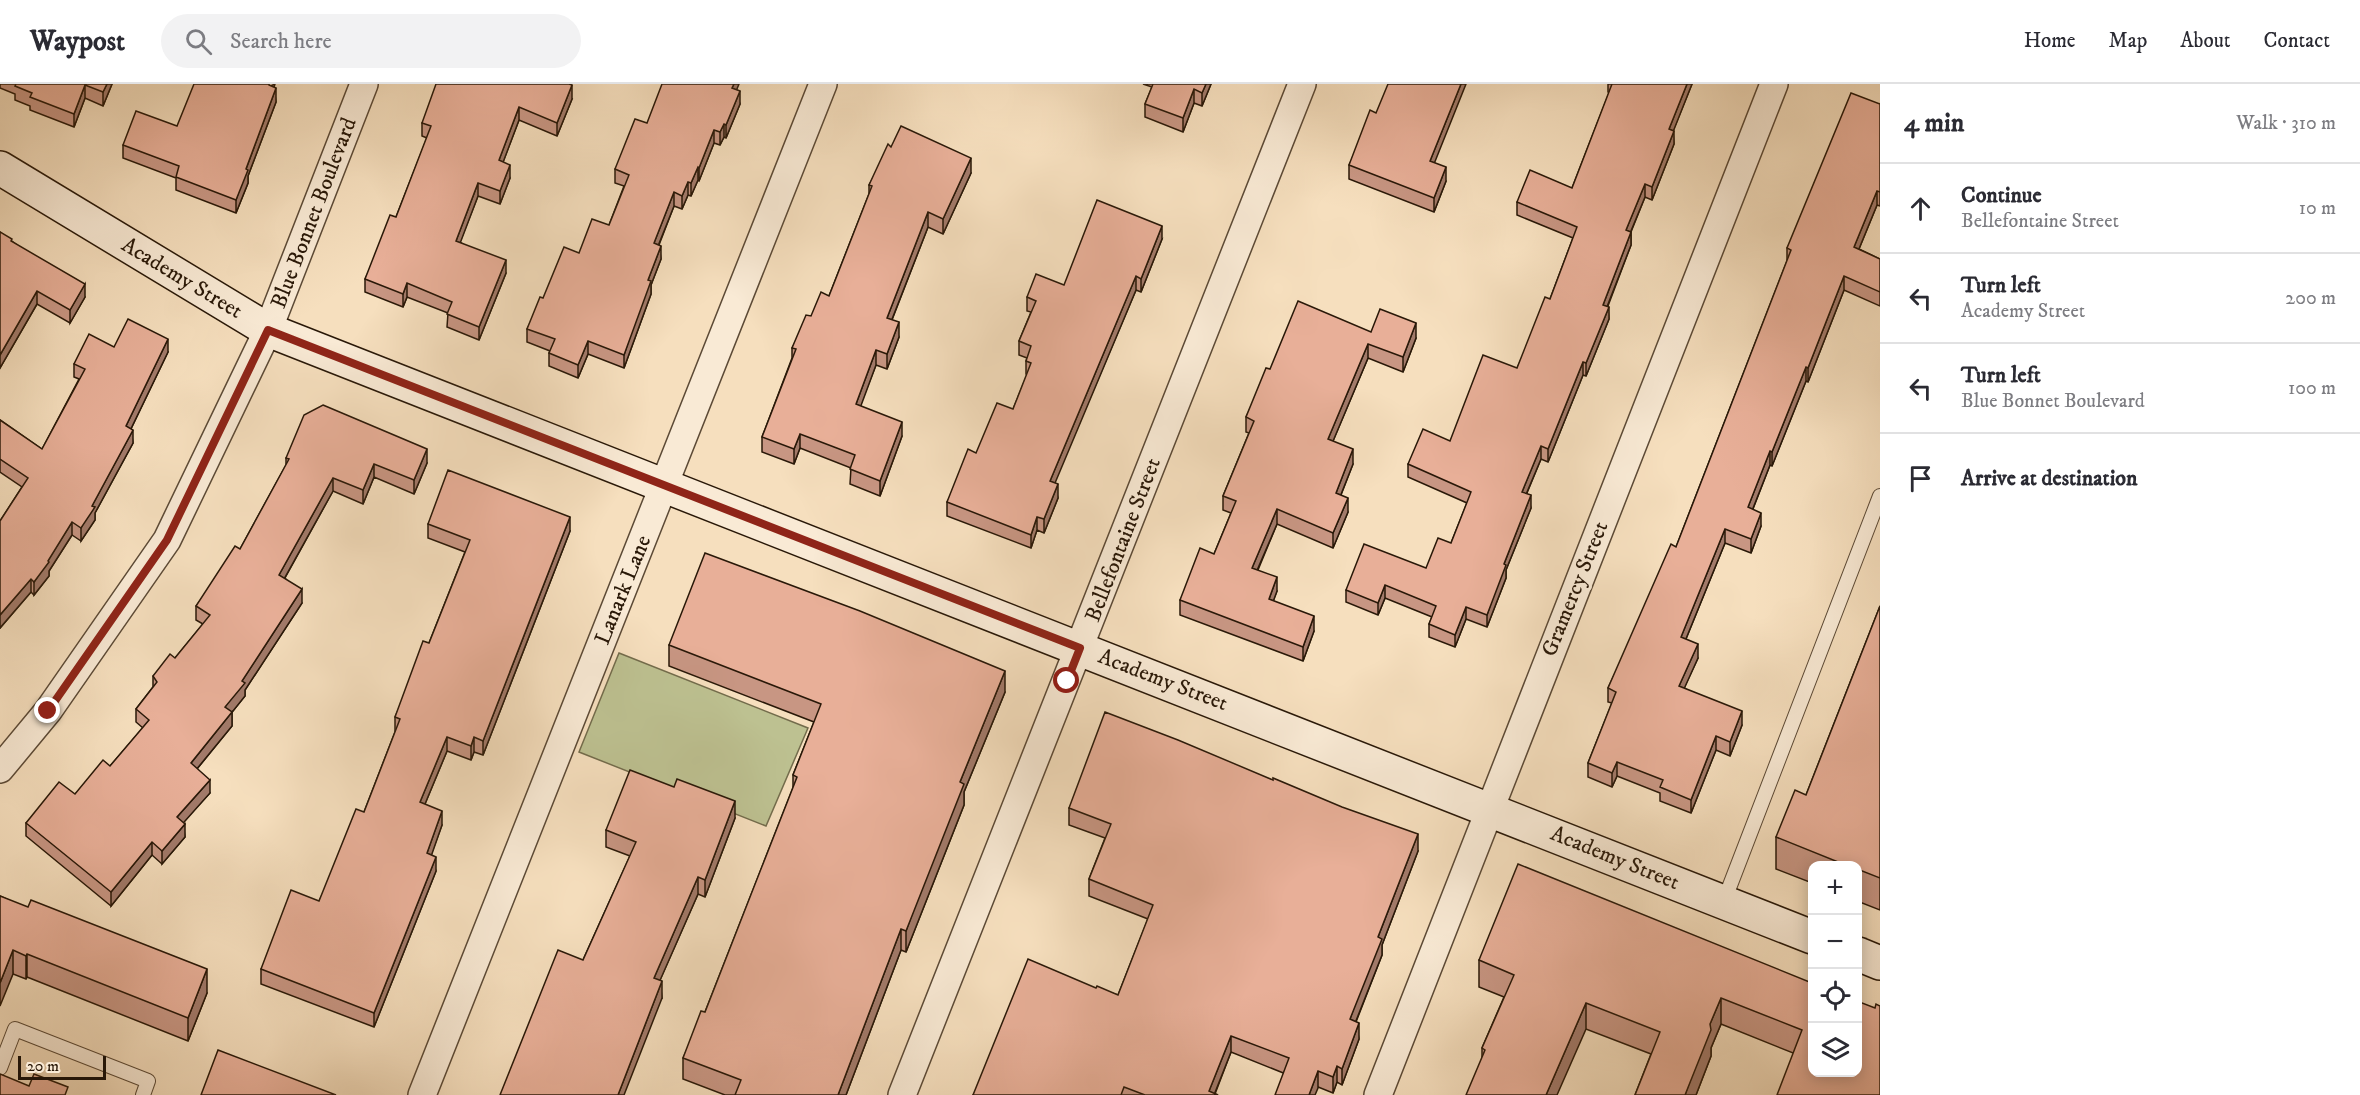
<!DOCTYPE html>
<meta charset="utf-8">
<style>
:root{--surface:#fff;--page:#f2f2f3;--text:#2b2b33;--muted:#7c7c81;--line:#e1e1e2}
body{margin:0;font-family:"IM FELL DW Pica",serif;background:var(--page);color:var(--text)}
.controls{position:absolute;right:18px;bottom:18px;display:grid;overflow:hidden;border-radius:12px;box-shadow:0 3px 15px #0003}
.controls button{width:54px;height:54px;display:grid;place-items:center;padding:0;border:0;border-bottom:2px solid var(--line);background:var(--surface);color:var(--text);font:30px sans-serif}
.scale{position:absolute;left:18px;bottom:15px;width:88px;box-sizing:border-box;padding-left:6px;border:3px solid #291808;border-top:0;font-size:16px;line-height:21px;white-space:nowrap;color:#291808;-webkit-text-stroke:4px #f9ead5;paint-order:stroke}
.stop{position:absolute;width:18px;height:18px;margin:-14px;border:4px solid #8f2418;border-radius:50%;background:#fff}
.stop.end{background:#8f2418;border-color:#fff;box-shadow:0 2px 6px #0008}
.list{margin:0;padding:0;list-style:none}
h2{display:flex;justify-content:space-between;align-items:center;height:78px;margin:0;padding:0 24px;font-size:26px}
h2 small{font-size:20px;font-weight:400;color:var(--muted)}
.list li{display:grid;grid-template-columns:39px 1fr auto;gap:18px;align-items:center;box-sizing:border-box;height:90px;padding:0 24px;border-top:2px solid var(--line)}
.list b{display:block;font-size:22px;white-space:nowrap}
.list p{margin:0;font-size:20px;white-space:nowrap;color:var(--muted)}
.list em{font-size:20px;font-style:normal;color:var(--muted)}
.icon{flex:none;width:33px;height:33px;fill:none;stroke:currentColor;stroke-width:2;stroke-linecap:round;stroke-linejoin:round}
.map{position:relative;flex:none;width:1880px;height:1011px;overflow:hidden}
header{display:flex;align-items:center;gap:36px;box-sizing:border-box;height:84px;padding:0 30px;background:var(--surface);border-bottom:2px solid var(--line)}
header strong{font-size:28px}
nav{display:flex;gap:33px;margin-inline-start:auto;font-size:21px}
.search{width:420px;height:54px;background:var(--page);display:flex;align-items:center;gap:15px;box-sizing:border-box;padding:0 21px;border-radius:33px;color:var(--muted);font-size:22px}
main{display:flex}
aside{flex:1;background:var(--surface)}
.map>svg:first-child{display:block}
</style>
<header>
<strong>Waypost</strong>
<div class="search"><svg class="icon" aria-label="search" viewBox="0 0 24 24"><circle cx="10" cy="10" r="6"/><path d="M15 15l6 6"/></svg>Search here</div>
<nav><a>Home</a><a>Map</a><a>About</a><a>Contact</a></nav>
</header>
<main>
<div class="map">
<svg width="1880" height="1011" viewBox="0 0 1880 1011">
<rect width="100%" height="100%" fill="#f6dfbe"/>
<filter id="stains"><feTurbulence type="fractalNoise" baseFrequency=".00333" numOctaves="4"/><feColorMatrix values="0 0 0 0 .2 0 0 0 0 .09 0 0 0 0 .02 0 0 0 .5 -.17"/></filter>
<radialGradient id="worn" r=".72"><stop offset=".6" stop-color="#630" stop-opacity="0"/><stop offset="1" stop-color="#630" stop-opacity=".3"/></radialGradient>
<polygon fill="#bdc191" stroke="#736c4c" stroke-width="1.5" points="619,569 808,644 766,742 579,668"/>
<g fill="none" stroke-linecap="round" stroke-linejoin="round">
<g stroke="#5c4a36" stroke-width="16">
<g id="lane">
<polyline points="1724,817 1880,412"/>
<polyline points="0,984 15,945 148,997 143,1011"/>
</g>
</g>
<g stroke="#5c4a36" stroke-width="30">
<g id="street">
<polyline points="0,685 48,627 167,456 268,246 364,0"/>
<polyline points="422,1011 823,0"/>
<polyline points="902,1011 1302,0"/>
<polyline points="1378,1011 1774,0"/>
</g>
</g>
<g stroke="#291808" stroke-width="36">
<g id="secondary">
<polyline points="0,84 268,246 1812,853"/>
<polyline points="1858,870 1880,879"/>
</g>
</g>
<use href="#lane" stroke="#f9ead5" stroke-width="14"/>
<use href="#street" stroke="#f9ead5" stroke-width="27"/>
<use href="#secondary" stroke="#f9ead5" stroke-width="33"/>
</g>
<g fill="#c89683" stroke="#291808" stroke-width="1.5">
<polygon points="0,0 112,0 103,22 85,14 74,43 30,26 30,22 15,16 15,10 0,4"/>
<polygon points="275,0 274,3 276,18 248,92 248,99 236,129 176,106 176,94 123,74 123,61 177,42"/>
<polygon points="1143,0 1211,0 1202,22 1194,19 1183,48 1145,33 1145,20 1152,3"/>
<polygon points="1608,0 1692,0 1673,47 1674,60 1652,116 1645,113 1631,148 1631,161 1608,222 1609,235 1586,292 1583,291 1548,378 1541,375 1527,409 1531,424 1506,486 1506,494 1487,543 1466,535 1455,563 1429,553 1429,540 1432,533 1385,514 1378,531 1346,518 1346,506 1426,484 1451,459 1467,419 1408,393 1408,380 1450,357 1517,284 1550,215 1573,154 1517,131 1517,118 1572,104 1609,9 1608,8"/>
<polygon points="736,6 740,20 726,54 724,53 720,61 714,59 699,97 698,96 691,112 688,111 682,125 674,122 659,161 661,175 651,201 651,210 624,284 588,270 578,294 549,282 549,269 550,267 527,258 527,245 543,214 579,169 609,141 624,102 615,99 615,85 647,39"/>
<polygon points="572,15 557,52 519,36 503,78 510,94 500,120 478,112 460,158 506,189 479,256 447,243 448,229 407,213 403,223 365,208 365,195 396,133 427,54 422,52 422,39"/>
<polygon points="1880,20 1880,122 1877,121 1859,165 1880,175 1880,222 1844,206 1808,298 1806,297 1772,382 1770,381 1753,425 1761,442 1751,469 1725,459 1686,555 1698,574 1684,604 1742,641 1730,672 1716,666 1691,729 1660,717 1660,709 1617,692 1612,703 1588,693 1588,679 1612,619 1608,618 1608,604 1676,463 1787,177 1787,164"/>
<polygon points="1376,29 1434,79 1446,97 1434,128 1349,95 1349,81"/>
<polygon points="891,63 971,89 943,150 928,143 892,236 899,253 887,285 876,281 860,322 902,352 880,412 850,400 851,384 800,364 794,380 762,368 762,353 792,274 792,264 811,232 829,212 869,110 869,101"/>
<polygon points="0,148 85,213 70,239 37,220 0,284"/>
<polygon points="1162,155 1141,208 1136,206 1054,399 1058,414 1044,449 1037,446 1031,464 947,432 947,418 976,369 1013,325 1027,291 1026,290 1026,277 1027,274 1019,271 1019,257 1031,228 1027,227 1027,213 1064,201"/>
<polygon points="1371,248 1416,254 1403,288 1368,274 1333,357 1353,380 1341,411 1348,428 1333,464 1277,440 1258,486 1277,507 1273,517 1314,547 1303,577 1180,531 1180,516 1214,470 1231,429 1223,426 1223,412 1249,349 1246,348 1246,333 1270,285"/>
<polygon points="114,263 168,268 131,345 133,359 95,429 95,436 81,457 72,451 49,487 49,492 34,511 31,508 0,544 0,437 22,403 0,388 0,336 42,365 79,295 74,293 74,280"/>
<polygon points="286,374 427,379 414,410 374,393 363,420 333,407 285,494 302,519 245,606 245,612 232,628 232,642 197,685 210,709 183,738 185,753 162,780 152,771 111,822 26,752 26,739 75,710 110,682 143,644 136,638 136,625 153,603 153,592 175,574 203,540 196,536 196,522 240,465 286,381"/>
<polygon points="428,440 570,447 483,671 474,668 471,676 447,667 425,720 442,741 431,771 436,787 374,943 261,900 261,885 319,817 364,728 395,648 395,633 429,559 465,468 428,454"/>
<polygon points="1880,522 1880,826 1857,817 1857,782 1812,782 1812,799 1776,785 1776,753 1806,711"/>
<polygon points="669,561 1005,608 964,708 964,721 906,868 901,866 846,1011 725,1011 683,995 683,974 705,928 793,704 793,691 814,638 669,582"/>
<polygon points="1069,724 1418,767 1382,861 1382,871 1356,938 1359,955 1342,1001 1337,998 1333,1009 1231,968 1215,1010 1218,1011 973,1011 1096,904 1118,911 1148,835 1089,812 1089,795 1105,754 1069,741"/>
<polygon points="735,734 705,813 698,810 660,896 662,914 583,876 630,772 606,763 606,746"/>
<polygon points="0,812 207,909 188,957 27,893 26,895 13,890"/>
<polygon points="1479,876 1875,924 1880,922 1793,969 1721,940 1711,964 1711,972 1696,1011 1635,1011 1651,970 1586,945 1482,973 1482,964 1504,913 1479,903"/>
</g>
<g fill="#a27a6a" stroke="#291808" stroke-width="1.5">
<polygon points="107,0 112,0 103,22 103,8"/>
<polygon points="734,0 739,0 732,17 732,4"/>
<polygon points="1206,0 1211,0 1202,22 1202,9"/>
<polygon points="1461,0 1466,0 1430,90 1430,77"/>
<polygon points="1687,0 1692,0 1669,58 1669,45"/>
<polygon points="85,1 85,14 74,43 74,30"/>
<polygon points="572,1 572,15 557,52 557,39"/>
<polygon points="276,4 276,18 248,92 248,99 236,129 236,116 246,85"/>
<polygon points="1194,5 1194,19 1183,48 1183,34"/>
<polygon points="740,7 740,20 726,54 726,41"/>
<polygon points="519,23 519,36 499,89 499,76"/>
<polygon points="724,40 724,53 720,61 720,48"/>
<polygon points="714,46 714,59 699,97 699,84"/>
<polygon points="1674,47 1674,60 1652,116 1652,103"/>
<polygon points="971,74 971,89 943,150 943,135"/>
<polygon points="510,81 510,94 500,120 500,107"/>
<polygon points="698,83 698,96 691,112 691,99"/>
<polygon points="1446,83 1446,97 1434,128 1434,114"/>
<polygon points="688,98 688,111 682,125 682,112"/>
<polygon points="478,99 478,112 456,170 456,157"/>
<polygon points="1645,100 1645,113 1626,159 1626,146"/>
<polygon points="1877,107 1877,121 1854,177 1854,163"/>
<polygon points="674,108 674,122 654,172 654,159"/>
<polygon points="928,128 928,143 887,248 887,234"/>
<polygon points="1162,142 1162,155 1141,208 1141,195"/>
<polygon points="1631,148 1631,161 1603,233 1603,221"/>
<polygon points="661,162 661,175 651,201 651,210 624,284 624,271 648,196"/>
<polygon points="506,176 506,189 479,256 479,243"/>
<polygon points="1136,192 1136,206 1050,411 1050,397"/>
<polygon points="1844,192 1844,206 1808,298 1808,284"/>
<polygon points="407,199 407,213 403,223 403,210"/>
<polygon points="85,200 85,213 70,239 70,226"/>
<polygon points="37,207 37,220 0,284 0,271"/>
<polygon points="1609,223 1609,235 1586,292 1586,279"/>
<polygon points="899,238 899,253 887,285 887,270"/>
<polygon points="1416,239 1416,254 1403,288 1403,273"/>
<polygon points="168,255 168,268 126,355 126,342"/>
<polygon points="588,257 588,270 578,294 578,281"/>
<polygon points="1368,260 1368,274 1328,369 1328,355"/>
<polygon points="876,266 876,281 856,335 856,320"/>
<polygon points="1583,278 1583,291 1548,378 1548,365"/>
<polygon points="1806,283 1806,297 1772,382 1772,368"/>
<polygon points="902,338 902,352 880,412 880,397"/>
<polygon points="133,346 133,359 95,429 95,436 81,457 81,444 92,422"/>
<polygon points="800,350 800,364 794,380 794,365"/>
<polygon points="1541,362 1541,375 1522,420 1522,408"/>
<polygon points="427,365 427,379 414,410 414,396"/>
<polygon points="1353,365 1353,380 1336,423 1336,409"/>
<polygon points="1770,367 1770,381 1748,437 1748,423"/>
<polygon points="374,380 374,393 363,420 363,406"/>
<polygon points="333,394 333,407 279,504 279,491"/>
<polygon points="1058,400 1058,414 1044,449 1044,435"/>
<polygon points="1531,411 1531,424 1506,486 1506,494 1487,543 1487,531 1504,480"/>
<polygon points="1348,414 1348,428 1333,464 1333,449"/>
<polygon points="1277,425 1277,440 1252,498 1252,484"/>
<polygon points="1761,429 1761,442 1751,469 1751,455"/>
<polygon points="570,433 570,447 483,671 483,657"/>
<polygon points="1037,433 1037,446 1031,464 1031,451"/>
<polygon points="72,438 72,451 49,487 49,492 34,511 34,498"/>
<polygon points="1725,445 1725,459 1681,567 1681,553"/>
<polygon points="1277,493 1277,507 1269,529 1269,515"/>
<polygon points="31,495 31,508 0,544 0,531"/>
<polygon points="1385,501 1385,514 1378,531 1378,519"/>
<polygon points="302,505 302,519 245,606 245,612 225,637 225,623"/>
<polygon points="1466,523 1466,535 1455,563 1455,551"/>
<polygon points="1314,532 1314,547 1303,577 1303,563"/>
<polygon points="1698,560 1698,574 1679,616 1679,602"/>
<polygon points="1005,587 1005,608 964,708 964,721 906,868 906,847 960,698"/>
<polygon points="1742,627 1742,641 1730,672 1730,658"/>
<polygon points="232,628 232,642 191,692 191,679"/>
<polygon points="1716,652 1716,666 1691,729 1691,716"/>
<polygon points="447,653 447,667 420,732 420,718"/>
<polygon points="474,653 474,668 471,676 471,662"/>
<polygon points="1617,678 1617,692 1612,703 1612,689"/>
<polygon points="210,696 210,709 177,746 177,733"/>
<polygon points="735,717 735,734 705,813 705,796"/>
<polygon points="442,727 442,741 427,784 427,769"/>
<polygon points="185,740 185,753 162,780 162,767"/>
<polygon points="1418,750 1418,767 1382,861 1382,871 1350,952 1350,935 1378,853"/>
<polygon points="152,758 152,771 111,822 111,808"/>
<polygon points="436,773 436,787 374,943 374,929"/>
<polygon points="698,793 698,810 654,910 654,894"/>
<polygon points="901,845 901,866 846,1011 838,1011"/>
<polygon points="13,866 13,890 0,922 0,899"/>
<polygon points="27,870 27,893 26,895 26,872"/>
<polygon points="207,885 207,909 188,957 188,934"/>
<polygon points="662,897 662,914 624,1011 618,1011"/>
<polygon points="1721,914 1721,940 1711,964 1711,972 1696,1011 1685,1011 1710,940"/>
<polygon points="1586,919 1586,945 1557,1011 1546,1011"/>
<polygon points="1359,939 1359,955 1342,1001 1342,985"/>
<polygon points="1231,952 1231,968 1214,1011 1209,1007"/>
<polygon points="1337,982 1337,998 1333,1009 1333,993"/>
<polygon points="1318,987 1318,1004 1315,1011 1309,1011"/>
</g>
<g fill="#e8af98" stroke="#291808" stroke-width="1.5">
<polygon points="16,0 107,0 103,8 85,1 74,30 30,13 32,9 15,2"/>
<polygon points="194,0 269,0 269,1 276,4 246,85 248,86 236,116 176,93 179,82 123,61 136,27 177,42"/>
<polygon points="436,0 569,0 572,1 557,39 519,23 499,76 510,81 500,107 478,99 456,157 506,176 479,243 447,230 452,218 407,199 403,210 365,195 390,131 396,133 431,42 422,39"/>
<polygon points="662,0 734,0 732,4 740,7 726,41 724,40 720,48 714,46 699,84 698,83 691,99 688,98 682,112 674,108 654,159 661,162 648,196 651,197 624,271 588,257 578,281 549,269 555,255 527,245 540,213 543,214 564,163 579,169 592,135 609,141 629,91 615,85 635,35 647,39"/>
<polygon points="1153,0 1206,0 1202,9 1194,5 1183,34 1145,20"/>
<polygon points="1388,0 1461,0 1430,77 1446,83 1434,114 1349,81 1370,26 1376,29"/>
<polygon points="1612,0 1687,0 1669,45 1674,47 1652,103 1645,100 1626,146 1631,148 1603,221 1609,223 1586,279 1583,278 1548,365 1541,362 1522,408 1531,411 1504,480 1506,481 1487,531 1466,523 1455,551 1429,540 1436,522 1385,501 1378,519 1346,506 1364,460 1426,484 1438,454 1451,459 1471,408 1408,380 1423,345 1450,357 1483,271 1517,284 1545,213 1550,215 1577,143 1517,118 1530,86 1572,104"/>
<polygon points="1851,9 1880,20 1880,108 1877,107 1854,163 1880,175 1880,208 1844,192 1808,284 1806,283 1772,368 1770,367 1748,423 1761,429 1751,455 1725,445 1681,553 1698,560 1679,602 1742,627 1730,658 1716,652 1691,716 1660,703 1663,696 1617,678 1612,689 1588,679 1616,608 1608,604 1671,460 1676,463 1791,166 1787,164"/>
<polygon points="901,42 971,74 943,135 928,128 887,234 899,238 887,270 876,266 856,320 902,338 880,397 850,385 855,371 800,350 794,365 762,353 796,265 792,264 806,231 811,232 821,208 829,212 872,102 869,101 888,60 891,63"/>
<polygon points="1097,116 1162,142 1141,195 1136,192 1050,397 1058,400 1044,435 1037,433 1031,451 947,418 968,365 976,369 997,319 1013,325 1031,279 1026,277 1031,262 1019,257 1036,217 1027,213 1036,190 1064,201"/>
<polygon points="0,148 12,155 11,157 85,200 70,226 37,207 0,271"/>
<polygon points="1298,217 1371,248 1380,225 1416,239 1403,273 1368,260 1328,355 1353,365 1336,409 1348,414 1333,449 1277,425 1252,484 1277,493 1269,515 1314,532 1303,563 1180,516 1200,464 1214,470 1236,417 1223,412 1254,337 1246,333 1266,284 1270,285"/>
<polygon points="128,235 168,255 126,342 133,346 92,422 95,423 81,444 72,438 48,477 49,478 34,498 31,495 0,531 0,437 28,394 0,375 0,336 42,365 85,285 74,280 89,250 114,263"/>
<polygon points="323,321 427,365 414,396 374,380 363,406 333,394 279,491 302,505 242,597 245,599 225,623 232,628 191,679 210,696 177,733 185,740 162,767 152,758 111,808 26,739 59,698 75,710 103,676 110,682 149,636 136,625 157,598 153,592 170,570 175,574 210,531 196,522 235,462 240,465 289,375 286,374 304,331"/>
<polygon points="448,386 570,433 483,657 474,653 471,662 447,653 420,718 442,727 427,769 436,773 374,929 261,885 291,806 319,817 356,725 364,728 400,635 395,633 423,557 429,559 470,456 428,440"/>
<polygon points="705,469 860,527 1005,587 960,698 964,700 906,847 901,845 838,1011 735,1011 741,996 683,974 701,927 705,928 797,693 793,691 821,620 669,561"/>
<polygon points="1880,522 1880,794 1857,785 1857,782 1848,782 1776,753 1795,706 1806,711"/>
<polygon points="1105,628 1178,656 1273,696 1273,694 1342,723 1418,750 1378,853 1382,855 1350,935 1359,939 1342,985 1337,982 1333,993 1318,987 1309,1011 1275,1011 1289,974 1231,952 1209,1007 1218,1011 1145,1011 1124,1003 1121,1011 973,1011 1028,875 1096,904 1097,902 1118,911 1153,821 1089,795 1111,740 1069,724"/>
<polygon points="630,686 674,703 677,695 735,717 705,796 698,793 654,894 662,897 618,1011 500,1011 558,866 583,876 636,758 606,746"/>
<polygon points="1518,780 1812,899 1812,988 1857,988 1857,917 1875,924 1876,920 1880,922 1880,1011 1777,1011 1802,946 1721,914 1710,940 1711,946 1685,1011 1635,1011 1660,948 1586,919 1546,1011 1466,1011 1485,966 1482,964 1514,891 1479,876"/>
<polygon points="0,812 28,823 31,816 207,885 188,934 27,870 26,872 13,866 0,899"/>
<polygon points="218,966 336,1011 201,1011"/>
<polygon points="0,990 29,1002 34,990 68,1003 65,1011 0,1011"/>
</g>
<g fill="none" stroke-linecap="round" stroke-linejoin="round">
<polyline stroke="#8f2418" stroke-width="8" points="48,627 167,456 268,246 1080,564 1067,597"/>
</g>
<g text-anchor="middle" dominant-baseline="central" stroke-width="6" stroke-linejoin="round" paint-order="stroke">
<g font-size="22" fill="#291808" stroke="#f9ead5">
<text transform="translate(314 129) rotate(-69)">Blue Bonnet Boulevard</text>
<text transform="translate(182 194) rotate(31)">Academy Street</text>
<text transform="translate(1123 456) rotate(-69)">Bellefontaine Street</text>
<text transform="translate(1575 505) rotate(-68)">Gramercy Street</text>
<text transform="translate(623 506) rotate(-68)">Lanark Lane</text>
<text transform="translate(1163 596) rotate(21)">Academy Street</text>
<text transform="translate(1615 774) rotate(22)">Academy Street</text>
</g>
</g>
<rect width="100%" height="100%" filter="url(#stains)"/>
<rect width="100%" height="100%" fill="url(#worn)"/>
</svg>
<div class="controls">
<button>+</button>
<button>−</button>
<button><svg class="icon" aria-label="locate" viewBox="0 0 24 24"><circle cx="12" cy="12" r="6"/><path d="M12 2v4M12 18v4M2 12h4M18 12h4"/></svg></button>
<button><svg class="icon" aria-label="layers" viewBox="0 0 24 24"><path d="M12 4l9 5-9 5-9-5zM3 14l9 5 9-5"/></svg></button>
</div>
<div class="scale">20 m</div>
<div class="stop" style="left:1067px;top:597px"></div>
<div class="stop end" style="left:48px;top:627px"></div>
</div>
<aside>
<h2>4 min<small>Walk · 310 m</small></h2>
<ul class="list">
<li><svg class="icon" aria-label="ahead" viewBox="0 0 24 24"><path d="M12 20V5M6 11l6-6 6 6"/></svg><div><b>Continue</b><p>Bellefontaine Street</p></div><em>10 m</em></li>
<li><svg class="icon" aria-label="left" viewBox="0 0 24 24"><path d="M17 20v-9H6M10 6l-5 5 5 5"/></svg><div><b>Turn left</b><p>Academy Street</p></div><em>200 m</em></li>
<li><svg class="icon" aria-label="left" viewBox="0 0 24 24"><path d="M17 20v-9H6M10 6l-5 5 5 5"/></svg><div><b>Turn left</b><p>Blue Bonnet Boulevard</p></div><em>100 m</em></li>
<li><svg class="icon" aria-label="arrive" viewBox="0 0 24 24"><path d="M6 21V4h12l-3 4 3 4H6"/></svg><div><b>Arrive at destination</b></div></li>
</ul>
</aside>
</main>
